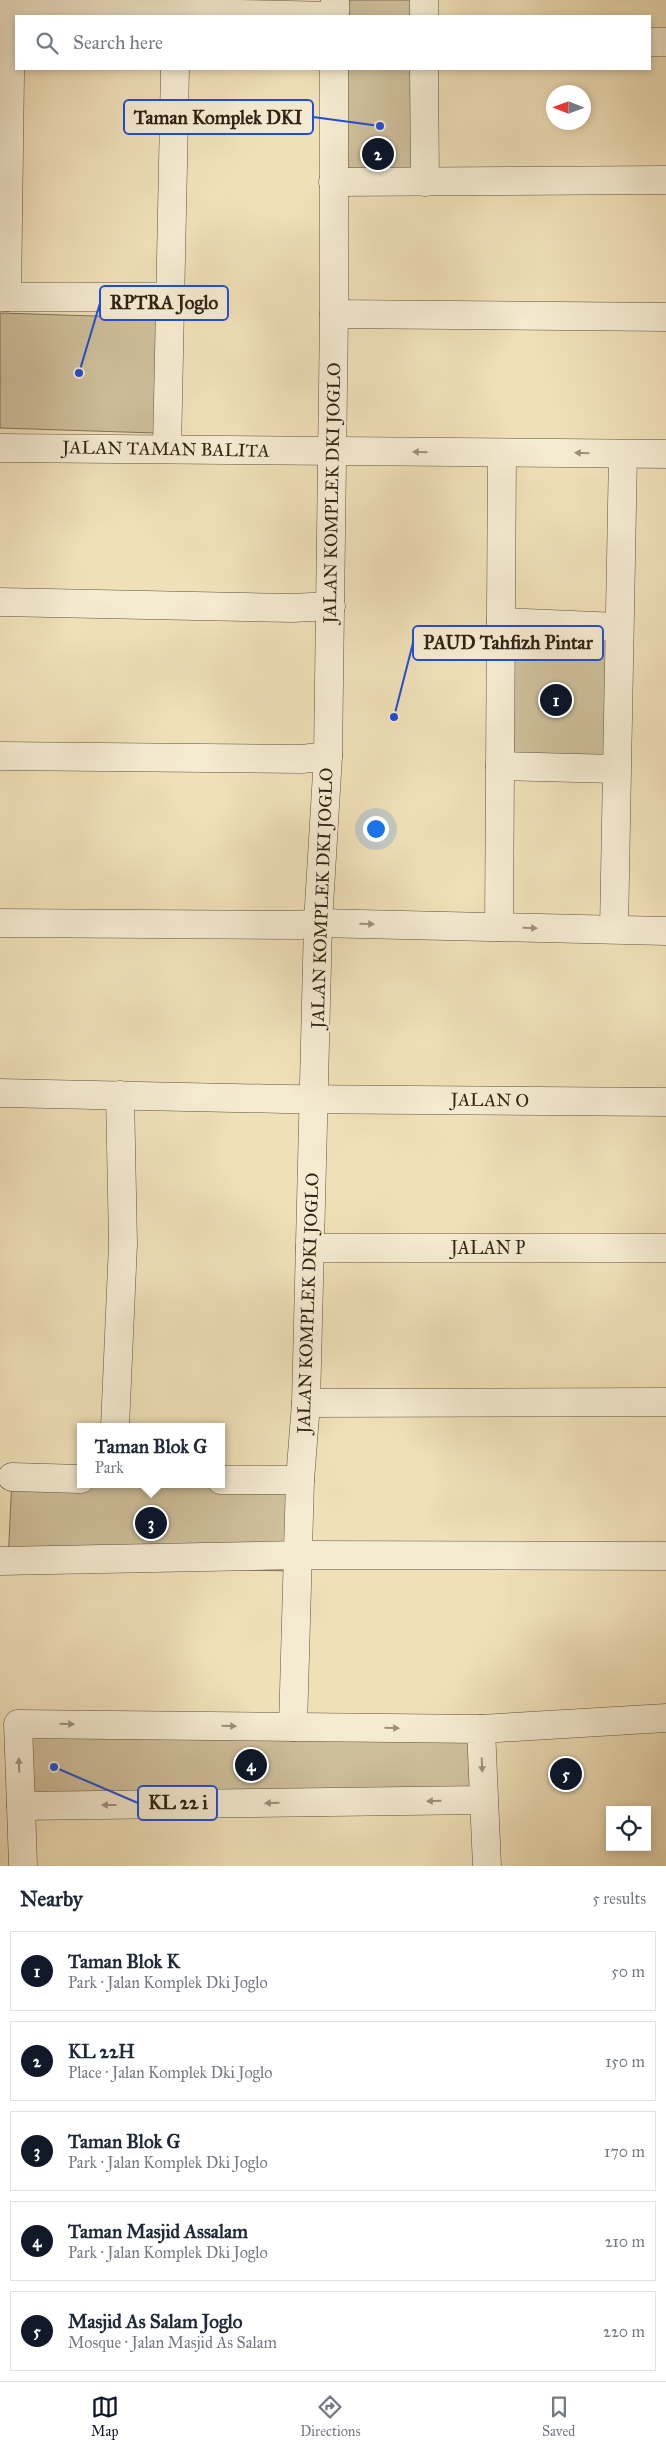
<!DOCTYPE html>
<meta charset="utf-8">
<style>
:root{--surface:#fff;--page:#f2f2f3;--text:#1f2937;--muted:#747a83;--line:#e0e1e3;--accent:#111827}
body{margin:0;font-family:"IM FELL Great Primer",serif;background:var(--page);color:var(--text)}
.controls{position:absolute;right:15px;bottom:15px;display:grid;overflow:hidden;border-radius:0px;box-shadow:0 2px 8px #0003}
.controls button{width:45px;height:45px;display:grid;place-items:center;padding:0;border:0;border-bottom:1px solid var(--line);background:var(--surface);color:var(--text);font:25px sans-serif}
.compass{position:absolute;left:546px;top:85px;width:45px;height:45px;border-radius:50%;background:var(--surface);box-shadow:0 2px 8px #0003;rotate:271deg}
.you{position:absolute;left:375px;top:828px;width:18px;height:18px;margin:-12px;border:4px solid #fff;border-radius:50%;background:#1a73e8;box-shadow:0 0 0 8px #1a73e833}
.badge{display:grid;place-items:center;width:32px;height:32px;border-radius:50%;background:var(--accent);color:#fff;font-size:16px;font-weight:700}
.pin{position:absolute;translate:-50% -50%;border:2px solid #fff;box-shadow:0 1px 5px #0006}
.popup{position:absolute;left:77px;top:1423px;width:148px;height:65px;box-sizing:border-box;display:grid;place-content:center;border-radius:0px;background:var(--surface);filter:drop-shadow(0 1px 4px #0005);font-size:16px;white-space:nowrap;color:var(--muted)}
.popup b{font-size:19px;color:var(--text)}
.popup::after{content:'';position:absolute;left:50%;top:100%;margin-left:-10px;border:10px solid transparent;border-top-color:var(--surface)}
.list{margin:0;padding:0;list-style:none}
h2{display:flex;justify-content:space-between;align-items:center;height:65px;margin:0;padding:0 20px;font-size:21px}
h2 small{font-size:16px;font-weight:400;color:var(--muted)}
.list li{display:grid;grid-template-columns:32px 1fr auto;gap:15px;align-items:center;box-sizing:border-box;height:80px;margin:0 10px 10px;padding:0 10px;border:1px solid var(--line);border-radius:0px}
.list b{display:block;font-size:19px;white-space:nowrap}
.list p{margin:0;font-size:16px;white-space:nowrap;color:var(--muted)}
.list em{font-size:16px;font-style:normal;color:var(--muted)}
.icon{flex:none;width:28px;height:28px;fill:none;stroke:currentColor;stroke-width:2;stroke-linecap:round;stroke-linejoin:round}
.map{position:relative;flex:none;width:666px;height:1866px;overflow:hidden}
.search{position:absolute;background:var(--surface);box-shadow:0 2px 8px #0003;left:15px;right:15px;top:15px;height:55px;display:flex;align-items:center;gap:12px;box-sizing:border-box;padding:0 18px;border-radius:0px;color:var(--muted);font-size:19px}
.sheet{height:515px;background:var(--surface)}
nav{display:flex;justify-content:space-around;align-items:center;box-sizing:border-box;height:70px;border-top:1px solid var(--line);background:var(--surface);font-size:14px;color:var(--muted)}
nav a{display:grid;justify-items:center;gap:2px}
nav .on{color:var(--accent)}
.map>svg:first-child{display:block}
</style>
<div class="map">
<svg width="666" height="1866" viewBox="0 0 666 1866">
<rect width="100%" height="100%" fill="#f0e0b8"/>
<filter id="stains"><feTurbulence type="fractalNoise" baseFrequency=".004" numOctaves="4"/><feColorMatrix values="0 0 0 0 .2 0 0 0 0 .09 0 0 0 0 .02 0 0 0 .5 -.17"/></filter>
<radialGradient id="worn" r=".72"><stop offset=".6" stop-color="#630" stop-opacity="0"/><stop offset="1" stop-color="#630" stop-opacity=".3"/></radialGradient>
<g fill="#cfc09c" stroke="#807159">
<polygon points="338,0 421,0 421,16 337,16"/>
<polygon points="337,69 422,69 424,184 336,184"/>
<polygon points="0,313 159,318 155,433 0,428"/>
<polygon points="619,627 603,768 500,766 501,635"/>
<polygon points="12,1477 81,1484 295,1482 289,1571 8,1564"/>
<polygon points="18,1724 481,1729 483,1800 21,1806"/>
</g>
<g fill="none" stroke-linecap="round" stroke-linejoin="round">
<g stroke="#60523e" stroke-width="29">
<g id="minor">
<polyline points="424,0 424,16"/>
<polyline points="0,9 335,16"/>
<polyline points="650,42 666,42"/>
<polyline points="424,69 425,182"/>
<polyline points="333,182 666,180"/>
<polyline points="0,297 170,297"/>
<polyline points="7,297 11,0"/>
<polyline points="334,314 666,317"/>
<polyline points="0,448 666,454"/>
<polyline points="167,449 175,69"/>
<polyline points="0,602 292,608 331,606"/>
<polyline points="501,622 619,627"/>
<polyline points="0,756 302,759 328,756"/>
<polyline points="500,766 616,769"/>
<polyline points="0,923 299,925 318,923 666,931"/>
<polyline points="499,927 502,453"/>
<polyline points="614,929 623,454"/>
<polyline points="0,1093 284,1099 666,1102"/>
<polyline points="310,1248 666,1248"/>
<polyline points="306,1403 666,1402"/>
<polyline points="115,1427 123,1244 120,1095"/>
<polyline points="12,1477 81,1479"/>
<polyline points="221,1480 300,1480"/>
<polyline points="0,1561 300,1555 666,1556"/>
<polyline points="481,1729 666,1718"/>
<polyline points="21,1806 23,1866"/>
</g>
</g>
<g stroke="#60523e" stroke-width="29">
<g id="tertiary">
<polyline points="335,16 335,0"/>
<polyline points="293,1727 300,1480 306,1403 318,923 328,756 334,314 334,69"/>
<polyline points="483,1800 21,1806 18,1724 481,1729 487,1866"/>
</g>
</g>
<use href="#minor" stroke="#f5ebd1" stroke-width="28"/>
<use href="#tertiary" stroke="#f5ebd1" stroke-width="28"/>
</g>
<defs><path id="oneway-solid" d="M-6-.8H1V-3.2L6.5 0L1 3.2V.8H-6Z" transform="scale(1.25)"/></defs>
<g fill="#9c917d">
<use href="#oneway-solid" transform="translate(420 452) rotate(-179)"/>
<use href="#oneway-solid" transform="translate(582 453) rotate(-179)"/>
<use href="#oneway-solid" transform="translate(367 924) rotate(1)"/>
<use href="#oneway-solid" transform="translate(530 928) rotate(1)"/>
<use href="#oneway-solid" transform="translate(67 1724) rotate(1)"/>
<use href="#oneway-solid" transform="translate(229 1726) rotate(1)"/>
<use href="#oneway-solid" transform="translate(392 1728) rotate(1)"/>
<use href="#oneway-solid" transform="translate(19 1765) rotate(-92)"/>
<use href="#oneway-solid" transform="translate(482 1765) rotate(88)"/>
<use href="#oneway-solid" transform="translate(434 1801) rotate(179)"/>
<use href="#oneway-solid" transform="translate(272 1803) rotate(179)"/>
<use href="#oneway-solid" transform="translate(109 1805) rotate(180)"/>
</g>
<g text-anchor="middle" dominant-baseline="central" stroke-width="4.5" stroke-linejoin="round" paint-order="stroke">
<g font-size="18" fill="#302216" stroke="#f5ebd1">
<text transform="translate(166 449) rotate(1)">JALAN TAMAN BALITA</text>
<text transform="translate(332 493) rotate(-89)">JALAN KOMPLEK DKI JOGLO</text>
<text transform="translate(322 898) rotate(-88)">JALAN KOMPLEK DKI JOGLO</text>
<text transform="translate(490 1100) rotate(1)">JALAN O</text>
<text x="488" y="1248">JALAN P</text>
<text transform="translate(308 1303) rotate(-88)">JALAN KOMPLEK DKI JOGLO</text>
</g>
</g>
<path fill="none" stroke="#1d4ed8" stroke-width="2" d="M380 126L313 117M79 373L100 303M394 717L413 643M54 1767L138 1803"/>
<g fill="#1d4ed8" stroke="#f5ebd1" stroke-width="2">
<circle cx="380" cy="126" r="5"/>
<circle cx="79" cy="373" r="5"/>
<circle cx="394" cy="717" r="5"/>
<circle cx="54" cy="1767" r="5"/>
</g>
<g fill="#f5ebd1" stroke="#1d4ed8" stroke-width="2">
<rect x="124" y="100" width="189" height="34" rx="5"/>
<rect x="100" y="286" width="128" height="34" rx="5"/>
<rect x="413" y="626" width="190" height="34" rx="5"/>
<rect x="138" y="1786" width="79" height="34" rx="5"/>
</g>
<g font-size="19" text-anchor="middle" font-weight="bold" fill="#302216">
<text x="218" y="124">Taman Komplek DKI</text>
<text x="164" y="309">RPTRA Joglo</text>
<text x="508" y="649">PAUD Tahfizh Pintar</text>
<text x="178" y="1809">KL 22 i</text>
</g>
<rect width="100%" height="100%" filter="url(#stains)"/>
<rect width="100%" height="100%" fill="url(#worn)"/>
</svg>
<div class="controls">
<button><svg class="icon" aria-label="locate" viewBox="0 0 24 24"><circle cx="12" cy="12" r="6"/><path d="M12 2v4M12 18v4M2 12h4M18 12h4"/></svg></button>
</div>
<svg class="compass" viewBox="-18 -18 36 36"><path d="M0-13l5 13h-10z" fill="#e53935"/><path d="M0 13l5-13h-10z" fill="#747a83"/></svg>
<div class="you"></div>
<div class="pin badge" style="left:556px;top:700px">1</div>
<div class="pin badge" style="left:378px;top:154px">2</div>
<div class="pin badge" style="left:151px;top:1523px">3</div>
<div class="popup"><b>Taman Blok G</b>Park</div>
<div class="pin badge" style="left:251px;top:1765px">4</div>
<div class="pin badge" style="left:566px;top:1774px">5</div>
<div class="search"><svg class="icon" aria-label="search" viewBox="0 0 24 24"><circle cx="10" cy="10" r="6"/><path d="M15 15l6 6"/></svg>Search here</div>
</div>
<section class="sheet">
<h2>Nearby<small>5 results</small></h2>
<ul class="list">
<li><span class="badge">1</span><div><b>Taman Blok K</b><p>Park · Jalan Komplek Dki Joglo</p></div><em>50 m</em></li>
<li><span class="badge">2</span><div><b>KL 22H</b><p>Place · Jalan Komplek Dki Joglo</p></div><em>150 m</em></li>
<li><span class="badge">3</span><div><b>Taman Blok G</b><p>Park · Jalan Komplek Dki Joglo</p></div><em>170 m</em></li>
<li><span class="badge">4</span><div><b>Taman Masjid Assalam</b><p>Park · Jalan Komplek Dki Joglo</p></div><em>210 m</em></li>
<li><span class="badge">5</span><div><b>Masjid As Salam Joglo</b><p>Mosque · Jalan Masjid As Salam</p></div><em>220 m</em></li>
</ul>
</section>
<nav>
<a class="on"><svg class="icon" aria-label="map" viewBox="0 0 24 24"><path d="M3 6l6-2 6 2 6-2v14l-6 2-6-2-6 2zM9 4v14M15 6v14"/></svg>Map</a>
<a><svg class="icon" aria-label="directions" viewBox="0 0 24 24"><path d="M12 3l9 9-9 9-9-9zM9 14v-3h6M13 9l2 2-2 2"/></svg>Directions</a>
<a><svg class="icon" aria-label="saved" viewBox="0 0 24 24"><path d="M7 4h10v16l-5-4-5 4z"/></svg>Saved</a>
</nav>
